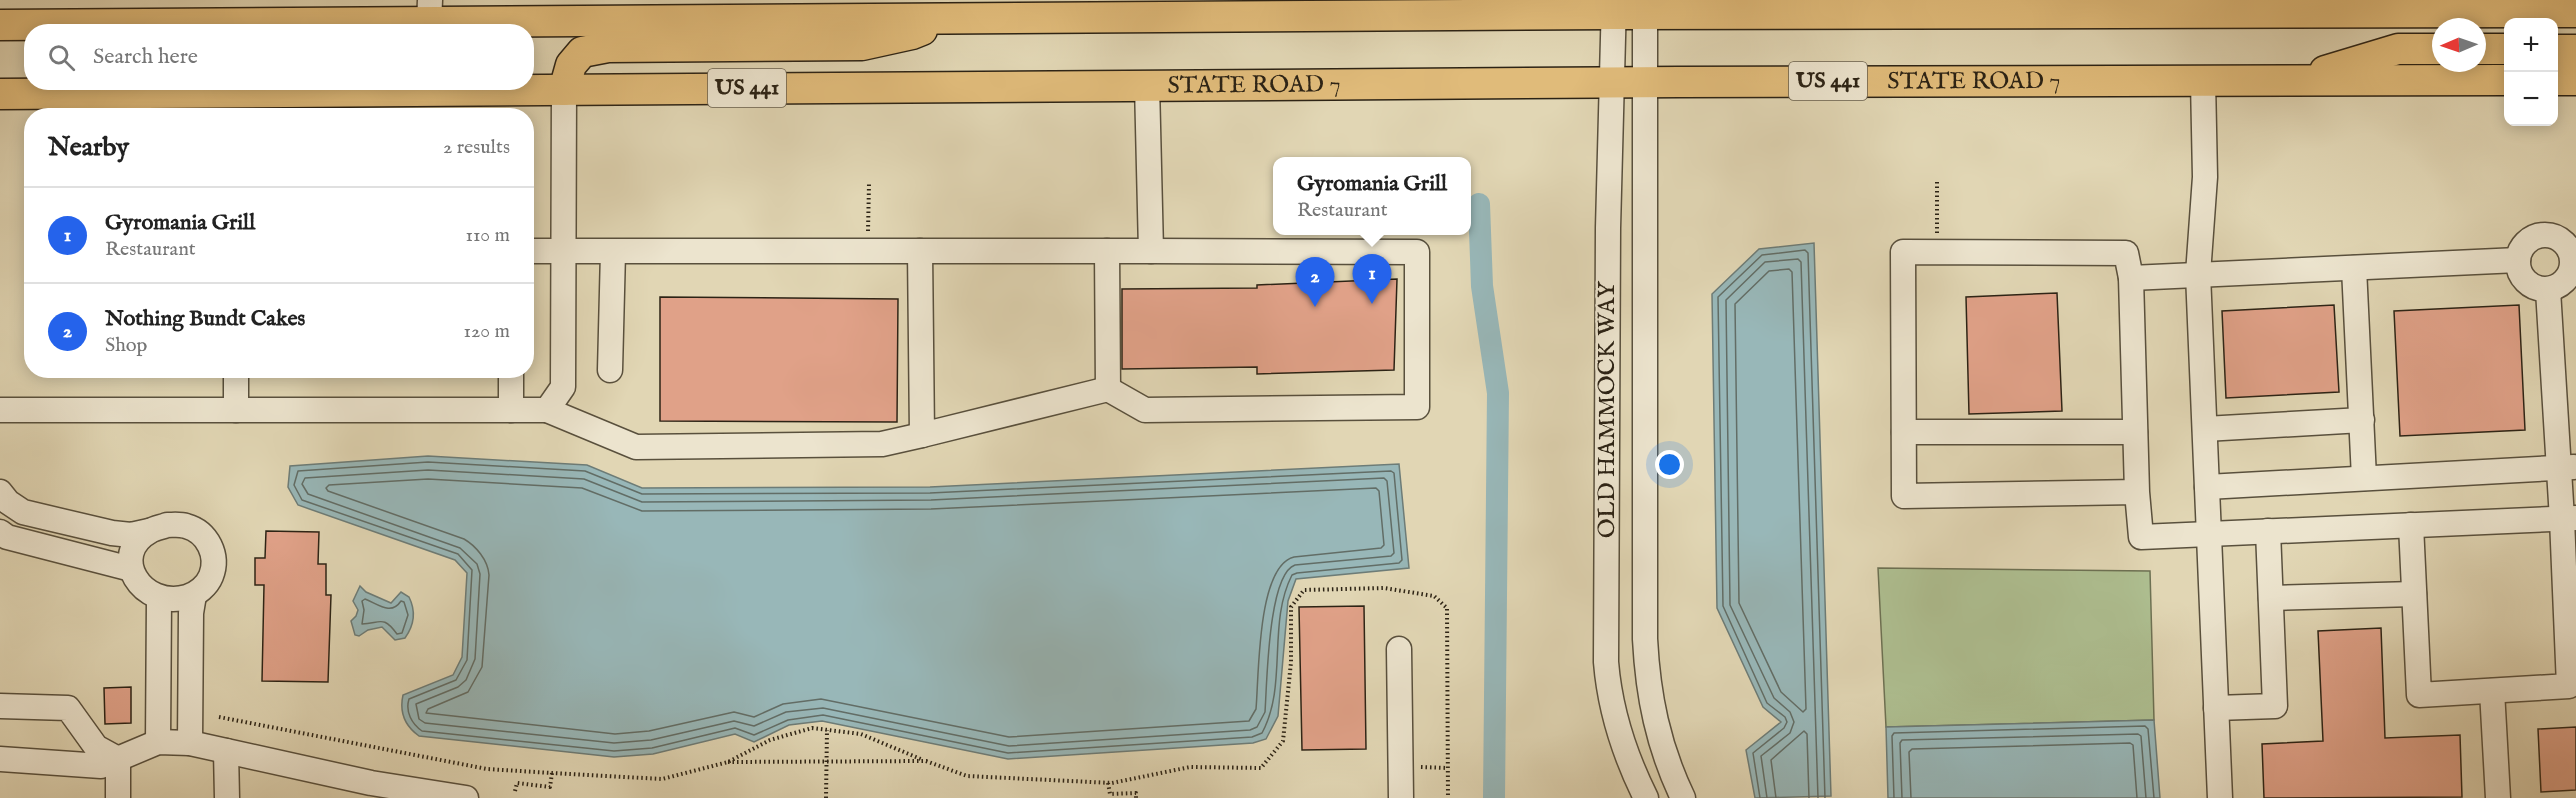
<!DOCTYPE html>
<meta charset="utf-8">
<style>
:root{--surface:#fff;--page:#f6f6f6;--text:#222;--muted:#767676;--line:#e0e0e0;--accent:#2563eb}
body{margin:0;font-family:"IM FELL English",serif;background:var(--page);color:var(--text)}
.controls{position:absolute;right:18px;top:18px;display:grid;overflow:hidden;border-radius:12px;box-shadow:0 3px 15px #0003}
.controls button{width:54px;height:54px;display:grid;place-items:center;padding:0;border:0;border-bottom:2px solid var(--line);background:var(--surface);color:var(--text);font:30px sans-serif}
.compass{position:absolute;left:2432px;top:18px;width:54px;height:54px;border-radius:50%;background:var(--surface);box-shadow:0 3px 15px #0003;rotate:268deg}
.you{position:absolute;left:1670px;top:465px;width:21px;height:21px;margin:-15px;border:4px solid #fff;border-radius:50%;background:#1a73e8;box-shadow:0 0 0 9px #1a73e833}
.badge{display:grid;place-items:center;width:39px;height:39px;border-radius:50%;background:var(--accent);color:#fff;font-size:20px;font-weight:700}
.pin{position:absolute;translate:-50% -50px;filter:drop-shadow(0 2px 3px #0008)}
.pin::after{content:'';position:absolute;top:32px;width:21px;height:18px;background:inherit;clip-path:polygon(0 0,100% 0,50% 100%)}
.popup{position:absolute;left:1273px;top:157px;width:198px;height:78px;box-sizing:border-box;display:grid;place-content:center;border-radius:12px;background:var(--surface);filter:drop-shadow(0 2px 4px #0005);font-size:20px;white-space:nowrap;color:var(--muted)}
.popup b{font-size:22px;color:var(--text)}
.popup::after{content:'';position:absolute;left:50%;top:100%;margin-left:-12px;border:12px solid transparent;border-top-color:var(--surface)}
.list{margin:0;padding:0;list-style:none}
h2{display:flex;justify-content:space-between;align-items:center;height:78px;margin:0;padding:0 24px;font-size:26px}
h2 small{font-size:20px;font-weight:400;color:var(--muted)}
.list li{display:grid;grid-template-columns:39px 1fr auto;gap:18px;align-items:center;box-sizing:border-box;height:96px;padding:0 24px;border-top:2px solid var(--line)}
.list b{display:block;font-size:22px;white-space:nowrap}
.list p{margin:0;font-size:20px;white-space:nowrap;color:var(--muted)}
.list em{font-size:20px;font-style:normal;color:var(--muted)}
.icon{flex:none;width:33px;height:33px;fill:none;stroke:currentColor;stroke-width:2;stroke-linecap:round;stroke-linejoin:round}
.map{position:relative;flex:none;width:2576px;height:798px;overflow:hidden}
.search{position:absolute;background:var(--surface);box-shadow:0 3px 15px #0003;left:24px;top:24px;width:510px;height:66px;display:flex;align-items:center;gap:15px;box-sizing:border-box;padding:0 21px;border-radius:24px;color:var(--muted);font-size:22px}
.panel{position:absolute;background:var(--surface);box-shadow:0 3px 15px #0003;left:24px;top:108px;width:510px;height:270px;border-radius:24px}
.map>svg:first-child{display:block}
</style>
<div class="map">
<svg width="2576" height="798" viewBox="0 0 2576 798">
<rect width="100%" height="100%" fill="#e1d6b4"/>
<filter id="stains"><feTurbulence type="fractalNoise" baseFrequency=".00333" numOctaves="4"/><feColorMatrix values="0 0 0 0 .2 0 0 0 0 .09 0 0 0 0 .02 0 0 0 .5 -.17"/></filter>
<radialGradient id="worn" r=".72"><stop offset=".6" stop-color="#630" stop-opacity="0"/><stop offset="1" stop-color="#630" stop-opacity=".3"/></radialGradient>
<polygon fill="#aebf91" stroke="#6d7153" stroke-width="1.5" points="1878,568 2150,571 2154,720 1886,727"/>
<g fill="#98b7b8" stroke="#6d7c77" stroke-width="1.5">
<polygon points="1814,243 1831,796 1755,798 1746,750 1781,722 1763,707 1717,608 1712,294 1759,249"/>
<path d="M428,456l159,9 55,23 288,-1 469,-23 10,104 -113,11 -8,22 -10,115 -12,23 -13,4 -245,16 -186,-38 -33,4 -35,17 -19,-8 -82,20 -39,3 -195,-21c-14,-10 -20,-23 -16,-41l50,-20 9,-18 5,-84 -12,-13 -157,-55 -10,-18 2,-21z"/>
<path d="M360,586l6,6 25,11 10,-11 8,5c7,14 6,27 -4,41l-10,2 -13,-13 -14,3 -9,6 -4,-1 -4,-14 5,-5 2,-6 -5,-9z"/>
<polygon points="2154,720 2160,798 1888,798 1886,727"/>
</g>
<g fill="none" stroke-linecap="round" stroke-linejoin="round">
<g stroke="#626d66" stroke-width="1.5">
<polygon points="1789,269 1792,272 1806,709 1803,712 1781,692 1739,603 1735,304 1769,271"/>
<path d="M428,462l157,9 57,23 288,-1 461,-22 3,2 8,87 -3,3 -102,10 -5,2c-25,49 -4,110 -30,158l-10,4 -244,16 -185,-38 -35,5 -34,15 -19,-7 -83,20 -38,3 -192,-20c-10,-7 -17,-19 -13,-32l47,-19 11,-20 5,-90 -14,-16 -156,-54 -8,-15 4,-14z"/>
<path d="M428,470l156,9 58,23 289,-2 453,-22 3,3 7,72 -3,3 -96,9c-27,9 -28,119 -30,147l-8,15 -7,3 -241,16 -186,-38 -37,4 -32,14 -20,-5 -83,19 -37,3 -189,-20 -6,-4 -3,-15 42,-17 8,-7 9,-21 5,-85 -3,-10 -17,-16 -152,-54 -6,-10 3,-6z"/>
<path d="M428,479l154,9 60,23 289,-2 445,-21 3,3 5,54 -3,3 -87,9c-37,9 -35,119 -38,152l-7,12 -240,16 -188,-38 -38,5 -29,13 -20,-5 -85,19 -34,3 -189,-21 2,-4 40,-17 14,-25 7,-92c-1,-15 -13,-29 -25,-36l-136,-48 -2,-3 3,-3z"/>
<path d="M365,599c13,5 26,17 36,2l3,1 4,13 -6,18 -5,1c-14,-19 -16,-11 -35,-10l2,-14 -2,-9z"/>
<polyline points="1760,798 1753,753 1784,728 1787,722 1785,717 1767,703 1723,606 1718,297 1762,255 1805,250 1808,253 1825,798"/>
<polyline points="1767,798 1761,756 1790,733 1794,722 1790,712 1774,698 1730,605 1726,300 1765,262 1798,259 1801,262 1818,798"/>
<polyline points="1776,798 1771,760 1804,731 1807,734 1809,798"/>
<polyline points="1894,798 1892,736 1894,733 2145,726 2148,729 2154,798"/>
<polyline points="1902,798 1900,743 1902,740 2138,734 2141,736 2146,798"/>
<polyline points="1911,798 1909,752 1912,749 2130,743 2133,745 2137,798"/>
</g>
<polyline stroke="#98b7b8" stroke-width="22" points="1479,204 1482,286 1498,393 1494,798"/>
</g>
<g fill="#e0a188" stroke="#2c2315" stroke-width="1.5">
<polygon points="1397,279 1394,370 1257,374 1257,367 1122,369 1122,289 1257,288 1257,285"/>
<polygon points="2057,293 2062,411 1969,414 1966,297"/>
<polygon points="660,297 898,299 897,422 660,421"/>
<polygon points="2334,305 2339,392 2226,398 2222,311"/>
<polygon points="2519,305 2525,430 2400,436 2394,311"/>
<polygon points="266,531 319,532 318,564 326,564 326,595 331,595 328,682 262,681 264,585 255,585 255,558 265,558"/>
<polygon points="1364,606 1366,749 1302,750 1299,607"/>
<polygon points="2381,628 2385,738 2460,735 2462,797 2264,798 2262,744 2323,741 2318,631"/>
<polygon points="131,687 131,723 105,724 104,688"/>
<polygon points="2576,727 2576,790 2541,792 2538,729"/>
</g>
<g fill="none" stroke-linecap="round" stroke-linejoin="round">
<g stroke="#59503d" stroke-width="27">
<g id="minor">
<path d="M1614,0l-6,228 -2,434c4,49 18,92 40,136"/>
<path d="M1645,0v639c3,57 13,107 38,159"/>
<polyline points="429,23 430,0"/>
<polyline points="2203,81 2205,177 2198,274 2220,798"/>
<circle cx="2545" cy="262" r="27"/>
<polyline points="526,251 1151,251 1147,85"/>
<polyline points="920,251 922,435 1108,389 1145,410 1417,407 1417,252 1151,251"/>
<polyline points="1107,251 1108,389"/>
<polyline points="2354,268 2364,478"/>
<polyline points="2131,278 2518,260"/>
<polyline points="610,370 613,252"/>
<polyline points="0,410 547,410 563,387 564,90"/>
<polyline points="236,410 236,370"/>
<polyline points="511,410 511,370"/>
<polyline points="547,410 636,447 882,444 922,435"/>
<polyline points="2205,429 2362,420"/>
<polyline points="1904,432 2135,432"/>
<polyline points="2207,487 2574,467"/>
<polyline points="0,492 8,502 23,512 112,533 131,535 149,531"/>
<polyline points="2137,492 1904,496 1903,252 2126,253 2131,278 2137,492 2141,537 2576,518"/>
<path d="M167,525c6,0 13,-1 19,1 22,6 33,30 25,50 -4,10 -14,18 -24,21 -45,13 -80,-42 -37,-66 5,-3 12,-4 17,-6z"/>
<polyline points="2411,525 2419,695 2569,686 2562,519 2548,290"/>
<polyline points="0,532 7,537 131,569"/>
<polyline points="2271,598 2414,594"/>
<polyline points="1399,649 1401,798"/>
<polyline points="2492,691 2498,798"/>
<polyline points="0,706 68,708 96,747 118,759"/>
<polyline points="2216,708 2275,706 2268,531"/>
<polyline points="158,742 159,598"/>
<polyline points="190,743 191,613 194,595"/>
<polyline points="226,751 227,798"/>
<polyline points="0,759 101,766 158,742 190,743 371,783 466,798"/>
<polyline points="118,798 118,759"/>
</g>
</g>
<g stroke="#2c2315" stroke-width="33">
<g id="major">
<polyline points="0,25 1614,14 2576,12"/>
<polyline points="2477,49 2508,49"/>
<polyline points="2554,50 2576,50"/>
<polyline points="2325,71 2398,49 2441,49"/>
<polyline points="2554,80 2576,80"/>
<polyline points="564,90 571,65 582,52 608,47 862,45 912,34 922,30"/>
<path id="s1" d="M0,94l1679,-12 829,-2"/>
</g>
</g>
<g stroke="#2c2315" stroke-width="4" stroke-dasharray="1.5 3" stroke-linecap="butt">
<polyline points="868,231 869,184"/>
<polyline points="1937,233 1937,182"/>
<polyline points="219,717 487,769 552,773 662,779 728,762 770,740 812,728 861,734 923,760"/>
<polyline points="728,762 926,761 967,776 1112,783 1190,767 1261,768 1283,741 1291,662 1291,607 1304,590 1384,588 1434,596 1447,608 1448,798"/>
<polyline points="1421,767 1447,768"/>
<polyline points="1108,783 1110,794 1136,793 1136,798"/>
<polyline points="515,791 517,783 550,787 552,773"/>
<polyline points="826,798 827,730"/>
</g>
<use href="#minor" stroke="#ece4ce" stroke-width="24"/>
<use href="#major" stroke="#e0bb7a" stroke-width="30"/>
</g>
<g text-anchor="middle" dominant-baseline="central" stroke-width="4.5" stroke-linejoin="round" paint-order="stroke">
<g fill="#ece4ce" stroke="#665d4c" stroke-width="1.5">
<rect x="1789" y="62" width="78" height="38" rx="4.5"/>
<rect x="708" y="69" width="78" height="38" rx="4.5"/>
</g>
<g font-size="22" font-weight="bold" fill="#2c2315">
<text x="1828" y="81">US 441</text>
<text x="747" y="88">US 441</text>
</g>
<g font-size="24" fill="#2c2315" stroke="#ece4ce">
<text stroke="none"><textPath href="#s1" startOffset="1974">STATE ROAD 7</textPath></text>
<text stroke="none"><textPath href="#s1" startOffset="1254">STATE ROAD 7</textPath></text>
<text transform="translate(1607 410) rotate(-90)">OLD HAMMOCK WAY</text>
</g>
</g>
<rect width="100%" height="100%" filter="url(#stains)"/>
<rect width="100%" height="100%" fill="url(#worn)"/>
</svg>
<div class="controls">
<button>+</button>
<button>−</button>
</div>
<svg class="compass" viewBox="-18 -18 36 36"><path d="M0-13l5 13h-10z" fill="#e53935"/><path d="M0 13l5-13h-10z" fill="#767676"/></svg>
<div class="you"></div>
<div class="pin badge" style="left:1372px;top:304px">1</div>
<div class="popup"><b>Gyromania Grill</b>Restaurant</div>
<div class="pin badge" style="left:1315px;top:307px">2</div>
<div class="search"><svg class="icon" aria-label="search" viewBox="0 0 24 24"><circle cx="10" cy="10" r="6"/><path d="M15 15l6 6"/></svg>Search here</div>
<section class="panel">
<h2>Nearby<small>2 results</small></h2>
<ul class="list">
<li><span class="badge">1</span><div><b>Gyromania Grill</b><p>Restaurant</p></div><em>110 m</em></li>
<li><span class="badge">2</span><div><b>Nothing Bundt Cakes</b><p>Shop</p></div><em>120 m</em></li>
</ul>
</section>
</div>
